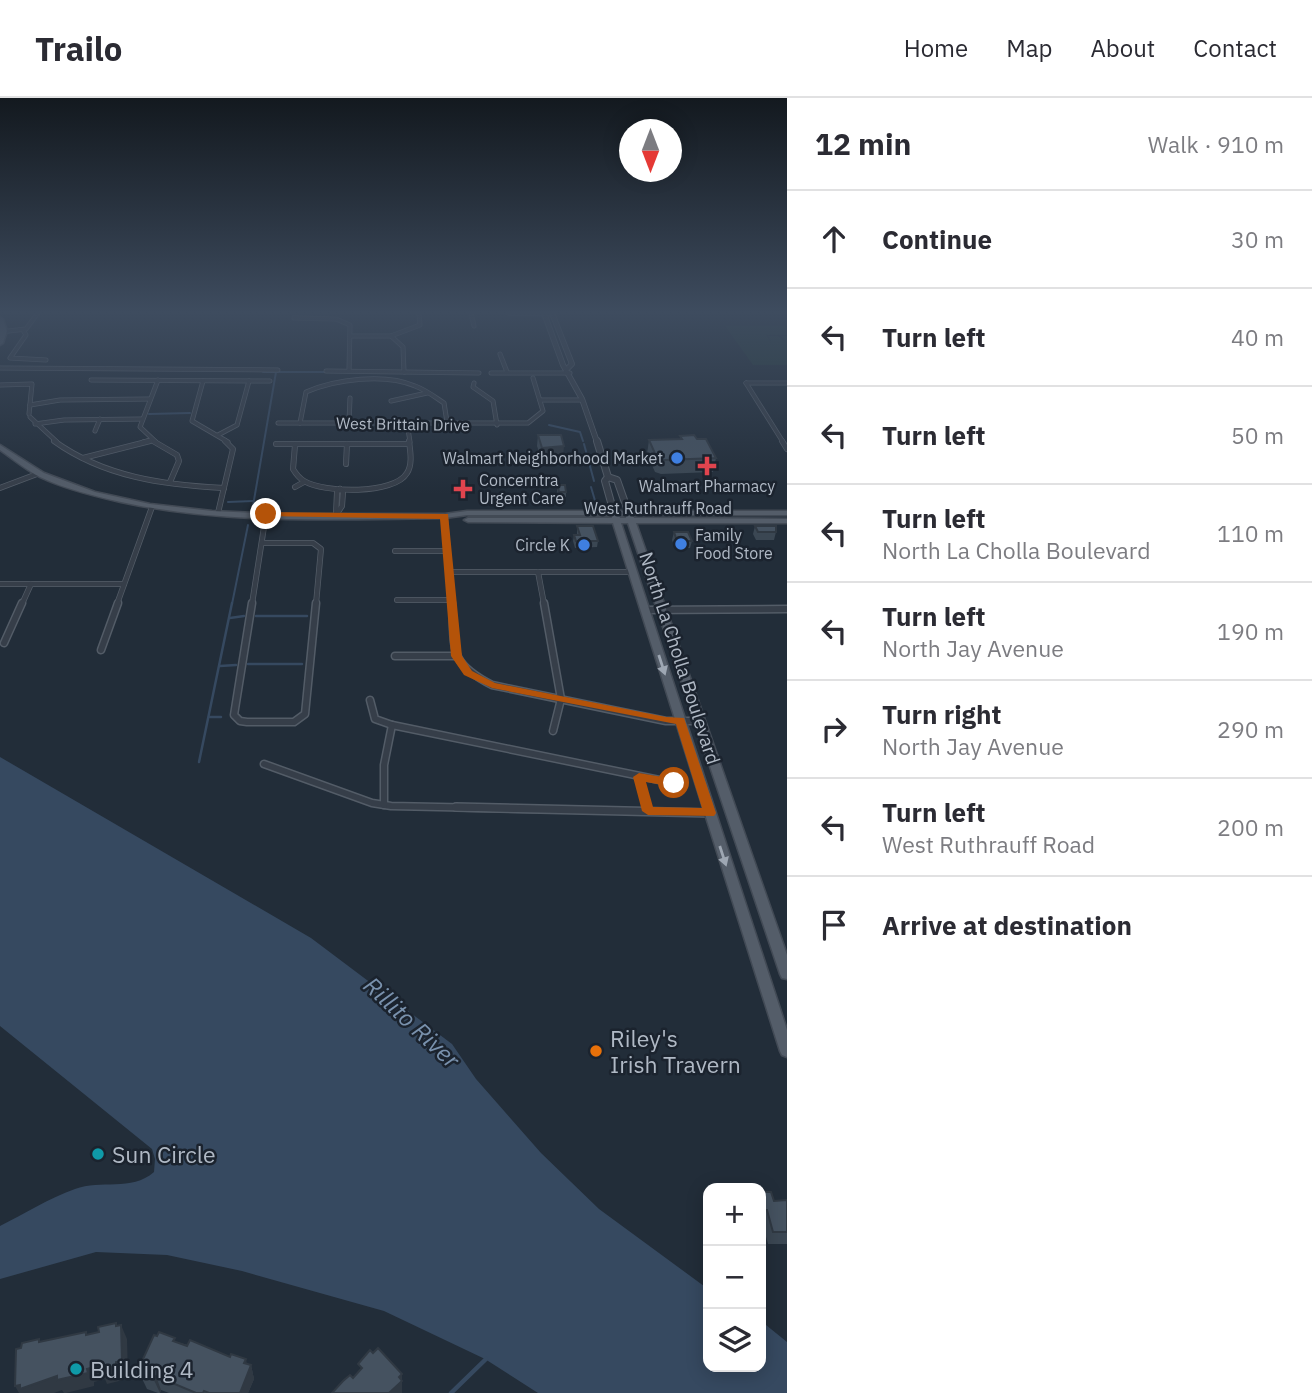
<!DOCTYPE html>
<meta charset="utf-8">
<style>
:root{--surface:#fff;--page:#f2f2f3;--text:#2b2b33;--muted:#7c7c81;--line:#e1e1e2}
body{margin:0;font-family:"IBM Plex Sans",sans-serif;background:var(--page);color:var(--text)}
.controls{position:absolute;right:21px;bottom:21px;display:grid;overflow:hidden;border-radius:14px;box-shadow:0 4px 18px #0003}
.controls button{width:63px;height:63px;display:grid;place-items:center;padding:0;border:0;border-bottom:2px solid var(--line);background:var(--surface);color:var(--text);font:35px sans-serif}
.compass{position:absolute;left:619px;top:21px;width:63px;height:63px;border-radius:50%;background:var(--surface);box-shadow:0 4px 18px #0003;rotate:180deg}
.stop{position:absolute;width:21px;height:21px;margin:-16px;border:5px solid #b45309;border-radius:50%;background:#fff}
.stop.end{background:#b45309;border-color:#fff;box-shadow:0 2px 7px #0008}
.list{margin:0;padding:0;list-style:none}
h2{display:flex;justify-content:space-between;align-items:center;height:91px;margin:0;padding:0 28px;font-size:30px}
h2 small{font-size:23px;font-weight:400;color:var(--muted)}
.list li{display:grid;grid-template-columns:46px 1fr auto;gap:21px;align-items:center;box-sizing:border-box;height:98px;padding:0 28px;border-top:2px solid var(--line)}
.list b{display:block;font-size:26px;white-space:nowrap}
.list p{margin:0;font-size:23px;white-space:nowrap;color:var(--muted)}
.list em{font-size:23px;font-style:normal;color:var(--muted)}
.icon{flex:none;width:38px;height:38px;fill:none;stroke:currentColor;stroke-width:2;stroke-linecap:round;stroke-linejoin:round}
.map{position:relative;flex:none;width:787px;height:1295px;overflow:hidden}
header{display:flex;align-items:center;gap:42px;box-sizing:border-box;height:98px;padding:0 35px;background:var(--surface);border-bottom:2px solid var(--line)}
header strong{font-size:33px}
nav{display:flex;gap:38px;margin-inline-start:auto;font-size:24px}
main{display:flex}
aside{flex:1;background:var(--surface)}
.map>svg:first-child{display:block}
</style>
<header>
<strong>Trailo</strong>
<nav><a>Home</a><a>Map</a><a>About</a><a>Contact</a></nav>
</header>
<main>
<div class="map">
<svg width="787" height="1295" viewBox="0 0 787 1295">
<rect width="100%" height="100%" fill="#222d39"/>
<polygon fill="#253a3b" points="725,228 785,228 787,237 766,237 772,245 768,238 778,238 786,245 781,238 787,238 787,267 753,267"/>
<path fill="#364960" d="M0,659l311,181 141,106 24,35 65,74 58,56 109,80v78h53v-46l26,21v51h-249l-53,-34 -101,-48 -142,-40 -75,-16 -71,-3 -96,27v-53c24,-12 49,-28 75,-37 26,-10 56,3 79,-17l1,-13 -3,-10 -152,-123z"/>
<g fill="none" stroke-linecap="round" stroke-linejoin="round">
<g stroke="#364960" stroke-width="2">
<polyline points="263,274 326,274"/>
<polyline points="149,316 190,315"/>
<polyline points="549,327 580,334 583,343"/>
<polyline points="584,346 594,383"/>
<polyline points="591,389 596,406 602,410"/>
<polyline points="228,404 253,403"/>
<polyline points="253,408 276,274"/>
<polyline points="232,506 248,427"/>
</g>
<g stroke="#364960" stroke-width="2.5">
<polyline points="256,518 307,518"/>
<polyline points="230,520 244,518"/>
<polyline points="248,566 302,566"/>
<polyline points="220,568 236,567"/>
<polyline points="210,619 221,619"/>
<polyline points="199,664 232,505"/>
</g>
<polyline stroke="#364960" stroke-width="4.5" points="451,1295 486,1261"/>
<g stroke="#535c67" stroke-width="5">
<g id="minor-far3">
<polyline points="471,215 474,228"/>
<polyline points="508,215 552,216"/>
<polyline points="294,220 336,221 350,227 349,273"/>
<polyline points="23,232 26,237 10,260 46,262"/>
<polyline points="0,234 26,231 38,215"/>
<polyline points="351,238 391,238"/>
<polyline points="500,256 507,274"/>
<polyline points="0,270 278,272"/>
<polyline points="326,273 479,275"/>
<polyline points="404,274 403,249 391,238 420,227 419,215"/>
<polyline points="491,275 570,275"/>
<polyline points="91,282 270,283"/>
<polyline points="203,283 192,323 228,344"/>
<polyline points="474,285 473,289 493,303 497,327"/>
<polyline points="746,285 783,344"/>
<polyline points="746,285 787,285"/>
<polyline points="0,287 32,286 29,316"/>
<polyline points="540,302 582,302"/>
<polyline points="391,303 427,295"/>
<polyline points="30,307 60,302 150,301"/>
<polyline points="30,319 57,344"/>
<polyline points="349,324 350,300"/>
<polyline points="407,324 410,344"/>
<polyline points="278,325 528,325 543,313 533,280"/>
<path d="M300,325l6,-31c30,-13 79,-19 109,-6 11,4 20,11 29,17l3,19"/>
<polyline points="35,326 64,322 142,321"/>
<polyline points="95,333 100,321"/>
<polyline points="218,337 237,327 249,283"/>
<polyline points="143,344 152,342"/>
<polyline points="156,344 140,329 158,282"/>
</g>
</g>
<g stroke="#535c67" stroke-width="6">
<g id="minor-far2">
<path d="M54,343c50,36 110,44 170,47"/>
<polyline points="153,343 177,357 179,363 170,384"/>
<polyline points="782,343 787,351"/>
<polyline points="276,346 409,346"/>
<path d="M295,347l-2,24c3,5 6,9 11,12 20,12 90,14 103,-8 6,-9 3,-23 2,-32"/>
<polyline points="83,360 150,343"/>
<polyline points="346,366 347,346"/>
<polyline points="295,389 304,384"/>
<polyline points="0,390 37,376"/>
<polyline points="218,415 233,351 225,343"/>
<polyline points="336,416 337,394 340,391"/>
<polyline points="336,417 342,408 343,394 340,391"/>
<polyline points="445,418 452,506"/>
<polyline points="262,445 313,445 321,451 316,506"/>
<polyline points="395,453 448,453"/>
<polyline points="450,474 632,474"/>
<polyline points="538,474 544,506"/>
<polyline points="0,486 124,486"/>
<polyline points="397,502 452,502"/>
<polyline points="22,506 31,486"/>
<polyline points="117,506 152,409"/>
<polyline points="252,506 266,416"/>
</g>
</g>
<g stroke="#535c67" stroke-width="9">
<g id="minor-far1">
<polyline points="252,505 234,617 240,623 247,624 294,624 305,616 316,505"/>
<path d="M452,505c3,46 -5,59 40,82l174,36h33"/>
<polyline points="544,505 561,601 553,633"/>
<polyline points="644,512 787,511"/>
<polyline points="4,545 22,505"/>
<polyline points="101,552 118,505"/>
<polyline points="395,558 456,558"/>
<polyline points="370,602 375,621 392,627 674,685"/>
<polyline points="264,666 372,705 391,708 536,711"/>
<polyline points="639,679 648,711"/>
<polyline points="384,707 384,667 392,627"/>
</g>
</g>
<g stroke="#535c67" stroke-width="10">
<g id="minor">
<polyline points="456,709 710,715"/>
<polyline points="647,709 648,713"/>
</g>
</g>
<g stroke="#535c67" stroke-width="6">
<g id="tertiary-far1">
<polyline points="544,215 563,267 582,301 597,344"/>
<polyline points="552,215 572,266 568,270"/>
</g>
</g>
<g stroke="#535c67" stroke-width="8">
<g id="tertiary">
<polyline points="597,343 608,379 605,383 614,415"/>
<polyline points="608,379 617,382 629,416"/>
</g>
</g>
<g stroke="#424a55" stroke-width="3">
<g id="primary">
<polygon points="0,219 3,221 7,233 3,245 0,247"/>
<path d="M0,347l44,28 51,19 55,12 62,7 63,3h170l22,-3h320v4h-154l1,3 153,1v4h-151l151,432v24l-5,-1 -2,-4 -152,-451h-7l166,507v27l-5,-2 -2,-4 -167,-528 -145,-1 -4,-2 4,-2h144l-1,-3h-144l-22,3c-108,1 -218,7 -324,-16 -27,-6 -56,-13 -81,-25 -14,-7 -27,-18 -40,-27zM619,417h7v3h-6z"/>
</g>
</g>
<use href="#minor-far3" stroke="#363e49" stroke-width="3.5"/>
<use href="#minor-far2" stroke="#363e49" stroke-width="4.5"/>
<use href="#minor-far1" stroke="#363e49" stroke-width="6"/>
<use href="#minor" stroke="#363e49" stroke-width="7"/>
<use href="#tertiary-far1" stroke="#363e49" stroke-width="4.5"/>
<use href="#tertiary" stroke="#363e49" stroke-width="6"/>
<use href="#primary" fill="#545d69" fill-rule="evenodd"/>
</g>
<g fill="#3b4753">
<polygon points="538,337 563,358 541,360 537,348"/>
<polygon points="680,338 697,341 716,360 713,374 661,376 655,374 647,356 649,342 680,341"/>
<polygon points="558,387 566,394 566,399 559,399 557,393"/>
<polygon points="577,428 598,443 597,449 575,450 573,443 574,437 577,437"/>
<polygon points="755,428 776,434 774,442 756,442 753,436"/>
<polygon points="674,434 692,443 690,450 675,450 672,442"/>
<polygon points="761,1094 774,1103 787,1102 787,1146 768,1146 762,1124 761,1124"/>
<polygon points="177,1244 230,1259 251,1267 254,1281 248,1295 169,1295 161,1292 160,1295 158,1295 147,1291 138,1272"/>
</g>
<g fill="#303943">
<polygon points="564,348 563,358 541,360 542,350"/>
<polygon points="116,1225 121,1237 121,1227 127,1241 128,1277 122,1278 123,1282 107,1286 105,1281 94,1284 94,1288 66,1295 64,1295 62,1292 54,1295 19,1295 15,1288 116,1264"/>
<polygon points="246,1261 248,1273 251,1267 254,1281 248,1295 240,1295"/>
<polygon points="402,1276 402,1295 389,1295 399,1279"/>
<polygon points="156,1278 161,1292 160,1295 154,1282"/>
</g>
<g fill="#455260" stroke="#303943" stroke-width="2">
<polygon points="538,337 561,337 564,348 542,350"/>
<polygon points="694,337 697,341 706,341 716,360 664,362 657,360 649,342 682,341 680,338"/>
<polygon points="558,387 565,387 566,394 559,394"/>
<polygon points="577,428 593,428 598,443 576,443 574,437 580,437"/>
<polygon points="755,428 776,428 776,434 758,434"/>
<polygon points="674,434 688,434 692,443 677,443"/>
<polygon points="761,1094 771,1094 774,1103 787,1102 787,1134 773,1134 767,1112 761,1112"/>
<polygon points="116,1225 116,1228 121,1227 122,1263 116,1264 116,1268 101,1272 101,1267 87,1271 88,1275 57,1282 57,1278 20,1291 20,1287 15,1288 16,1251 21,1250 22,1245 39,1241 39,1244 86,1234 86,1237 99,1234 98,1229"/>
<polygon points="159,1234 175,1240 173,1243 187,1248 190,1242 230,1259 231,1256 246,1261 244,1265 251,1267 240,1295 209,1295 204,1293 203,1295 196,1295 156,1278 154,1282 141,1278 143,1274 138,1272 154,1237 157,1238"/>
<polygon points="378,1250 402,1276 399,1279 402,1283 389,1295 332,1295 343,1283 350,1277 353,1280 362,1270 358,1266 370,1252 373,1255"/>
</g>
<defs><path id="oneway-solid" d="M-6-.8H1V-3.2L6.5 0L1 3.2V.8H-6Z" transform="scale(1.75)"/></defs>
<g fill="#9ea7b3">
<use href="#oneway-solid" transform="translate(662 567) rotate(72)"/>
<use href="#oneway-solid" transform="translate(723 758) rotate(72)"/>
</g>
<linearGradient id="sky" x2="0" y2="1"><stop stop-color="#13191f"/><stop offset="0.54" stop-color="#3e4c5f"/><stop offset="1" stop-color="#3e4c5f" stop-opacity="0"/></linearGradient>
<rect width="787" height="396" fill="url(#sky)"/>
<polygon fill="#b45309" points="266,414 448,416 462,558 472,573 495,585 666,619 684,620 716,715 714,718 648,717 642,713 633,679 639,675 674,681 679,685 674,689 646,684 653,709 702,710 676,626 492,590 464,577 451,558 440,421 263,418"/>
<g fill="#3f7fe0" stroke="#1b232e" stroke-width="2.5">
<circle cx="677" cy="360" r="7"/>
<circle cx="681" cy="446" r="7"/>
<circle cx="584" cy="447" r="7"/>
</g>
<g fill="#e0444e" stroke="#1b232e" stroke-width="2.5">
<path d="M703.5 357.5h7v7h7v7h-7v7h-7v-7h-7v-7h7z"/>
<path d="M459.5 380.5h7v7h7v7h-7v7h-7v-7h-7v-7h7z"/>
</g>
<circle fill="#e8710a" stroke="#1b232e" stroke-width="2.5" cx="596" cy="953" r="7"/>
<g fill="#0f9aa8" stroke="#1b232e" stroke-width="2.5">
<circle cx="98" cy="1056" r="7"/>
<circle cx="76" cy="1271" r="7"/>
</g>
<g text-anchor="middle" dominant-baseline="central" stroke-width="5" stroke-linejoin="round" paint-order="stroke">
<g font-size="16" fill="#b0b9c5" stroke="#1b232e">
<text transform="translate(403 326) rotate(1)">West Brittain Drive</text>
<text x="658" y="410">West Ruthrauff Road</text>
</g>
<g font-size="16" fill="#b0b9c5" stroke="#1b232e" text-anchor="end">
<text x="663" y="360">Walmart Neighborhood Market</text>
<text x="479" y="382" text-anchor="start">Concerntra<tspan x="479" dy="18">Urgent Care</tspan></text>
<text x="707" y="388" text-anchor="middle">Walmart Pharmacy</text>
<text x="695" y="437" text-anchor="start">Family<tspan x="695" dy="18">Food Store</tspan></text>
<text x="570" y="447">Circle K</text>
</g>
<g font-size="19" fill="#b0b9c5" stroke="#1b232e">
<text transform="translate(680 560) rotate(72)">North La Cholla Boulevard</text>
</g>
<g font-size="23" fill="#b0b9c5" stroke="#1b232e" text-anchor="start">
<text x="610" y="940">Riley's<tspan x="610" dy="26">Irish Travern</tspan></text>
<text x="112" y="1056">Sun Circle</text>
<text x="90" y="1271">Building 4</text>
</g>
<g font-size="24" font-style="italic" fill="#7991ad" stroke="#1b232e">
<text transform="translate(412 924) rotate(43)">Rillito River</text>
</g>
</g>
</svg>
<div class="controls">
<button>+</button>
<button>−</button>
<button><svg class="icon" aria-label="layers" viewBox="0 0 24 24"><path d="M12 4l9 5-9 5-9-5zM3 14l9 5 9-5"/></svg></button>
</div>
<svg class="compass" viewBox="-18 -18 36 36"><path d="M0-13l5 13h-10z" fill="#e53935"/><path d="M0 13l5-13h-10z" fill="#7c7c81"/></svg>
<div class="stop" style="left:674px;top:685px"></div>
<div class="stop end" style="left:266px;top:416px"></div>
</div>
<aside>
<h2>12 min<small>Walk · 910 m</small></h2>
<ul class="list">
<li><svg class="icon" aria-label="ahead" viewBox="0 0 24 24"><path d="M12 20V5M6 11l6-6 6 6"/></svg><div><b>Continue</b></div><em>30 m</em></li>
<li><svg class="icon" aria-label="left" viewBox="0 0 24 24"><path d="M17 20v-9H6M10 6l-5 5 5 5"/></svg><div><b>Turn left</b></div><em>40 m</em></li>
<li><svg class="icon" aria-label="left" viewBox="0 0 24 24"><path d="M17 20v-9H6M10 6l-5 5 5 5"/></svg><div><b>Turn left</b></div><em>50 m</em></li>
<li><svg class="icon" aria-label="left" viewBox="0 0 24 24"><path d="M17 20v-9H6M10 6l-5 5 5 5"/></svg><div><b>Turn left</b><p>North La Cholla Boulevard</p></div><em>110 m</em></li>
<li><svg class="icon" aria-label="left" viewBox="0 0 24 24"><path d="M17 20v-9H6M10 6l-5 5 5 5"/></svg><div><b>Turn left</b><p>North Jay Avenue</p></div><em>190 m</em></li>
<li><svg class="icon" aria-label="right" viewBox="0 0 24 24"><path d="M7 20v-9h11M14 6l5 5-5 5"/></svg><div><b>Turn right</b><p>North Jay Avenue</p></div><em>290 m</em></li>
<li><svg class="icon" aria-label="left" viewBox="0 0 24 24"><path d="M17 20v-9H6M10 6l-5 5 5 5"/></svg><div><b>Turn left</b><p>West Ruthrauff Road</p></div><em>200 m</em></li>
<li><svg class="icon" aria-label="arrive" viewBox="0 0 24 24"><path d="M6 21V4h12l-3 4 3 4H6"/></svg><div><b>Arrive at destination</b></div></li>
</ul>
</aside>
</main>
